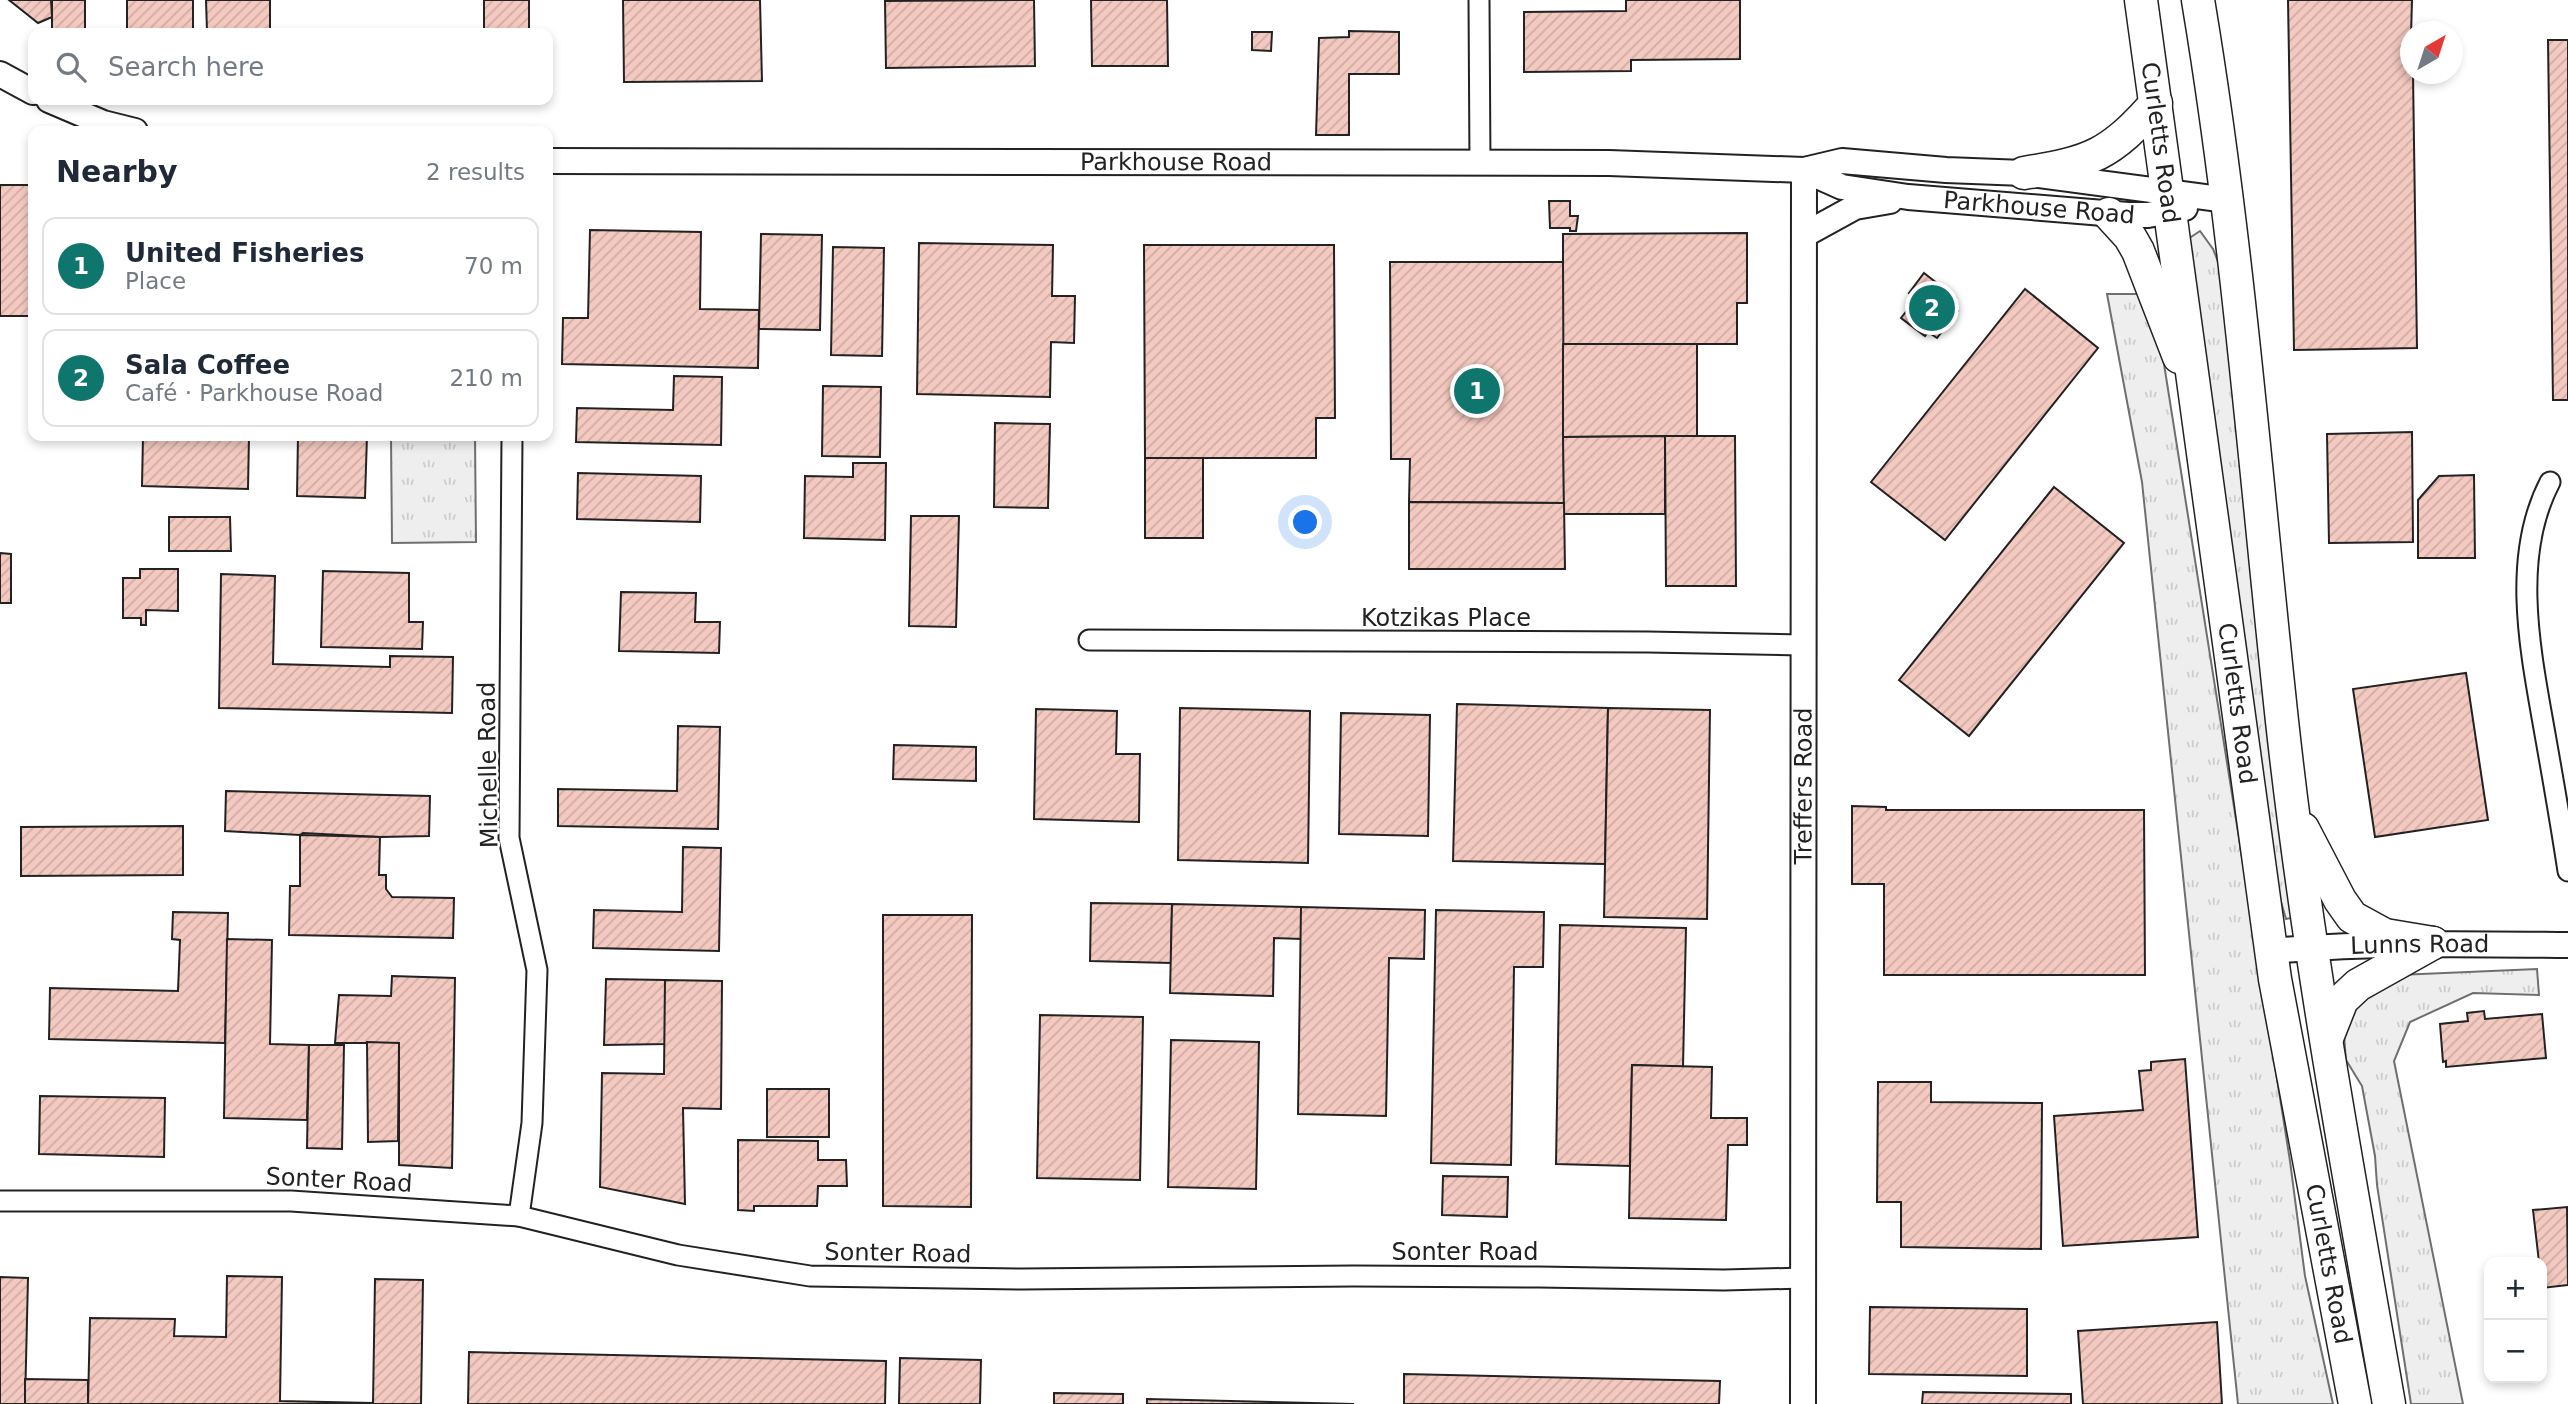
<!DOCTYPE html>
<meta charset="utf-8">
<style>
:root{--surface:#fff;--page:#f2f2f3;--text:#1f2937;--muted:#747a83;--line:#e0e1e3;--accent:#0f766e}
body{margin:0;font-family:"DejaVu Sans",sans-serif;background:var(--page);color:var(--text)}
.controls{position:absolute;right:21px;bottom:21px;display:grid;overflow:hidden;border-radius:14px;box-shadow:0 4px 10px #0003}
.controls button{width:63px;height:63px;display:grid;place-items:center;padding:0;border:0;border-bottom:2px solid var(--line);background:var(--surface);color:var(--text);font:35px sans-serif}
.compass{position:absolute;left:2400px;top:21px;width:63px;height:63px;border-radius:50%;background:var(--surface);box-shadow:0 4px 10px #0003;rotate:39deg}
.you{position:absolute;left:1306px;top:523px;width:24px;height:24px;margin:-18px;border:5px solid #fff;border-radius:50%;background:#1a73e8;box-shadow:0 0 0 10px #1a73e833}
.badge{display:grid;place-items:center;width:46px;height:46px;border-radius:50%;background:var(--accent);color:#fff;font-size:23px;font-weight:700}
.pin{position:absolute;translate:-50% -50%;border:4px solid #fff;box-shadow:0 2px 7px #0006}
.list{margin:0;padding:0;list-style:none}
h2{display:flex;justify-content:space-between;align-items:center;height:91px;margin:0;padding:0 28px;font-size:30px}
h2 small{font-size:23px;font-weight:400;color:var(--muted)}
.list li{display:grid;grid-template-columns:46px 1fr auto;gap:21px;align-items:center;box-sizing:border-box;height:98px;margin:0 14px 14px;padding:0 14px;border:2px solid var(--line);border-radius:14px}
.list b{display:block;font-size:26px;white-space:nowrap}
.list p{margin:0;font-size:23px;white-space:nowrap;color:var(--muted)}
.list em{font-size:23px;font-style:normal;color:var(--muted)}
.icon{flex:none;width:38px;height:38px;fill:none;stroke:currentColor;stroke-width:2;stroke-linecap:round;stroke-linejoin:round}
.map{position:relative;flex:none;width:2568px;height:1404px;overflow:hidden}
.search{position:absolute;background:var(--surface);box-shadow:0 4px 10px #0003;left:28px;top:28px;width:525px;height:77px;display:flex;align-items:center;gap:18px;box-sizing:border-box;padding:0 24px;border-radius:14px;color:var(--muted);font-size:26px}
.panel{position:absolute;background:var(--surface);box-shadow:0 4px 10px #0003;left:28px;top:126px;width:525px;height:315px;border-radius:14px}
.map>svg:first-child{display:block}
</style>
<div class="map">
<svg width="2568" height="1404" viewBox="0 0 2568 1404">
<defs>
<pattern id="grass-tufts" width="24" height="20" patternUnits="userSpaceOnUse" patternTransform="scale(1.75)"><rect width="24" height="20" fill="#eee"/><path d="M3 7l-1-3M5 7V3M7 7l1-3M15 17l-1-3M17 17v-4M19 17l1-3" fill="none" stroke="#ccc"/></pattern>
<pattern id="building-hatch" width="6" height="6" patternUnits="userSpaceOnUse" patternTransform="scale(1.75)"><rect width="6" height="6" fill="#f3c9c0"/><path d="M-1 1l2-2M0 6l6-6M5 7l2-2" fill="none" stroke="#d0aca5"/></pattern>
</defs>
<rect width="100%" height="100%" fill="#fff"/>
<g fill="url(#grass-tufts)" stroke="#6f6f6f" stroke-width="2">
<polygon points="2200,231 2213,249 2221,269 2291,912 2291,918 2286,919 2276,885 2188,239"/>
<polygon points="2107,294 2142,294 2161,345 2290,1161 2305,1276 2333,1404 2238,1404 2142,482"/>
<polygon points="391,436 475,436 476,542 392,543"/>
<polygon points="2537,969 2539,995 2473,993 2410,1022 2394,1061 2463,1404 2411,1404 2377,1185 2375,1156 2362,1086 2346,1060 2344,1036 2351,1006 2398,975"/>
</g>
<g fill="url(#building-hatch)" stroke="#222" stroke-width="2">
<polygon points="9,0 51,0 52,17 38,23"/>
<rect x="52" y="0" width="33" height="33"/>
<rect x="127" y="0" width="66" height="33"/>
<polygon points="206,0 270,0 270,31 207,31"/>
<rect x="484" y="0" width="45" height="33"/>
<polygon points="623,0 760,0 762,81 624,82"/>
<polygon points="1034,0 1035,66 886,68 885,1"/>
<polygon points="1091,0 1167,0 1168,66 1092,66"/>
<polygon points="1626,0 1740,0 1740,59 1631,60 1631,71 1524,72 1524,12 1626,11"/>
<polygon points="2288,0 2412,0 2410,74 2413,74 2417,348 2294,350"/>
<polygon points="1349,31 1399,32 1399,74 1349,74 1349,135 1316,135 1319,38 1349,37"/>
<polygon points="1252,32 1272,32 1271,51 1252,50"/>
<polygon points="2548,40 2568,40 2568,400 2553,400"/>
<rect x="0" y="185" width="33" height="131"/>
<polygon points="1549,201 1570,201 1570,216 1578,216 1576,231 1570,231 1570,228 1550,228"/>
<polygon points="590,230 701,232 700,309 759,310 758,368 562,364 563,318 588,318"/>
<polygon points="1747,233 1747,303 1737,303 1737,344 1563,344 1563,234"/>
<polygon points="761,234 822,235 820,330 759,329"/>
<polygon points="919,243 1053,245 1052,296 1075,296 1074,343 1051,342 1050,397 917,394"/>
<polygon points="1144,245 1334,245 1335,418 1316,418 1316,458 1145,458"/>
<polygon points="833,247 884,248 882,356 831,355"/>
<polygon points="1390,262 1563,262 1564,503 1409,502 1410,459 1391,459"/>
<polygon points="1924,273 1956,298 1951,305 1958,311 1937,338 1928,332 1925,336 1901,318 1916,299 1909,293"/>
<polygon points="2025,289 2098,348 1945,540 1871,482"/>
<polygon points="33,319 33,384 32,384"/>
<polygon points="1563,344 1697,344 1697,436 1563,437"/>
<polygon points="674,376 722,377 721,445 576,442 577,408 673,410"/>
<polygon points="823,386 881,387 880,457 822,456"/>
<polygon points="995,423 1050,424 1048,508 994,507"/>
<polygon points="2412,432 2413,542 2329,543 2327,434"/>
<polygon points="143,436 249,436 248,489 142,486"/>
<polygon points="298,436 367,436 365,498 297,496"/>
<polygon points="1665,436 1665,514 1564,514 1563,437"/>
<polygon points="1665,436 1735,436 1736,586 1666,586"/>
<rect x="1145" y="458" width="58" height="80"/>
<polygon points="853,463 886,463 885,540 804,538 805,476 853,477"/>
<polygon points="578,473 701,476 700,522 577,519"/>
<polygon points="2474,475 2475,558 2418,558 2418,500 2439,476"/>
<polygon points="2054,487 2124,543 1969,736 1899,680"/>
<polygon points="1409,502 1564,503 1565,569 1409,569"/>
<polygon points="911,516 959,516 956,627 909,626"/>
<polygon points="169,517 230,517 231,551 169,551"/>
<polygon points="0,553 11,554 11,603 0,603"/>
<polygon points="140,569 178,569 178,611 146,610 146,625 141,625 141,618 123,618 123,578 140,578"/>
<polygon points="323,571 409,573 409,622 423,622 422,649 321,647"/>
<polygon points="221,574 275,576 273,664 390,667 390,656 453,657 452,713 219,708"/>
<polygon points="621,592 696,593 695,622 720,622 719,653 619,651"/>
<polygon points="2466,673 2488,820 2375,837 2353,689"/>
<polygon points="1457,704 1608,708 1605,864 1453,861"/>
<polygon points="1180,708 1310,711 1308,863 1178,860"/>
<polygon points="1608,708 1710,710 1707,919 1604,917"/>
<polygon points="1036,709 1117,711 1116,754 1140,754 1139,822 1034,819"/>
<polygon points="1341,713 1430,715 1428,836 1339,834"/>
<polygon points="678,726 720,727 718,829 558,826 558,789 677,791"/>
<polygon points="894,745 976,747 976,781 893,779"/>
<polygon points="226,791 430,796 429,836 380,837 303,833 300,835 225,831"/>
<polygon points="1852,806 1886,807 1886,810 2144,810 2145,975 1884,975 1884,884 1852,884"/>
<polygon points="183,826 183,875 21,876 21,827"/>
<polygon points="300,835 380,837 379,875 386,875 386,889 392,897 454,898 453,938 289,935 290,886 300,886"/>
<polygon points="683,847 721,848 719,951 593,948 594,910 682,912"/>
<polygon points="1091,903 1172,904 1171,963 1090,961"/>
<polygon points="1172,904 1301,907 1301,939 1274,938 1273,996 1170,993"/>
<polygon points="1301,907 1425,910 1424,959 1389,958 1386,1116 1298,1114"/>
<polygon points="1436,910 1544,912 1543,967 1514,967 1511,1165 1431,1163"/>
<polygon points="173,912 228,913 225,1043 49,1039 50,988 178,991 180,940 172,939"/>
<polygon points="883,915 972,915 971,1207 883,1206"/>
<polygon points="1560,925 1686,928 1683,1067 1632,1065 1630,1166 1556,1164"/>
<polygon points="227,939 272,940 270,1044 309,1045 307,1120 224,1118"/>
<polygon points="392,976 455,978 452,1168 399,1165 399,1043 335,1043 339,995 391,996"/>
<polygon points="606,979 665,980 666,1044 604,1045"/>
<polygon points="665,980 722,981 721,1109 683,1108 685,1204 600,1187 602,1073 664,1074"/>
<polygon points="2484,1011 2485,1019 2542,1014 2546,1058 2446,1067 2446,1061 2443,1062 2440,1024 2468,1021 2467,1013"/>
<polygon points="1040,1015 1143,1017 1140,1180 1037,1178"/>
<polygon points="1171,1040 1259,1042 1256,1189 1168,1187"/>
<polygon points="367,1042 399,1043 398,1141 368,1142"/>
<polygon points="309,1045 344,1045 342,1149 307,1148"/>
<polygon points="2185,1059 2198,1237 2063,1246 2054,1116 2143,1110 2139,1071 2151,1070 2151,1062"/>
<polygon points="1632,1065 1712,1067 1711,1118 1747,1118 1747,1145 1728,1145 1726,1220 1629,1218"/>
<polygon points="1878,1082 1931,1082 1931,1102 2042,1103 2041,1249 1901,1247 1901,1202 1877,1202"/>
<rect x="767" y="1089" width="62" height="48"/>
<polygon points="40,1096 165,1098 164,1157 39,1154"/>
<polygon points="738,1140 818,1141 818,1160 846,1160 847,1186 818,1186 817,1206 754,1206 754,1211 738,1210"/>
<polygon points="1443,1176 1508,1177 1507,1217 1442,1215"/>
<polygon points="2567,1207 2568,1285 2542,1288 2542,1262 2539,1262 2533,1210"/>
<polygon points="227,1276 282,1277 280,1401 373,1403 375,1279 423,1280 421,1404 88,1404 90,1318 175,1319 174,1336 226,1337"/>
<polygon points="0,1277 28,1278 25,1404 0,1404"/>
<polygon points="1870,1307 2027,1309 2027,1376 1869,1374"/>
<polygon points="2217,1322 2222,1404 2083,1404 2078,1331"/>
<polygon points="469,1352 886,1361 885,1404 468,1404"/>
<polygon points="900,1358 981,1360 980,1404 899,1404"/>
<polygon points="1404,1374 1720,1381 1719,1404 1404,1404"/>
<polygon points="25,1379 88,1380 88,1404 25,1404"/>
<polygon points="1923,1392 2071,1394 2071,1404 1922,1404"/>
<polygon points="1054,1393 1123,1394 1123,1404 1054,1404"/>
<polygon points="1147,1399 1354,1404 1147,1404"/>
</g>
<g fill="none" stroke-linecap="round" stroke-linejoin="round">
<g stroke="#222" stroke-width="23">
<g id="minor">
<polyline points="1479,0 1480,164"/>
<polyline points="512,436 509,838 537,970 532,1123 519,1216"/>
<path d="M2550,482c-40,76 -19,172 -5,252 8,45 16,91 23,137"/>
<polyline points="1089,640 1648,642 1803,645"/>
<polyline points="0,1201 291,1201 519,1216 678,1255 810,1276 1022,1279 1354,1276 1539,1277 1724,1280 1803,1278"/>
</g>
</g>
<g stroke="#222" stroke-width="28">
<g id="tertiary">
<polyline points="0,74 33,92"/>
<polyline points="49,100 103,123 135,131"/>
<path id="s1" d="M548,161l1061,2 195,7 38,-9 104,9 78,3 203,27"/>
<path id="s2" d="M1804,170l38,17 66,10 220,18h20l37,-7"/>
<polyline points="1804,235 1855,207 1890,201"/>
<path id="s3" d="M2271,951c99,-9 198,-7 297,-6"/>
<path id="s4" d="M1803,1404l1,-1234"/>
</g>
</g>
<g stroke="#222" stroke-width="35">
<g id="trunk">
<path id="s5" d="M2141,0l134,979 80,425"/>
<path d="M2198,0c40,239 58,481 84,721 25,229 67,456 107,683"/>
<path d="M2024,173c68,-11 86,-18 132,-70"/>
<polyline points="2109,214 2130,237 2138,251 2179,357"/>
<polyline points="2303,829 2340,900 2352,917 2385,935 2433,943"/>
<polyline points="2327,1038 2342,1000 2358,985 2433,943"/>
</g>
</g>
<use href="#minor" stroke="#fff" stroke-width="19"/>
<use href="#tertiary" stroke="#fff" stroke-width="24"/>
<use href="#trunk" stroke="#fff" stroke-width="32"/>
</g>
<g text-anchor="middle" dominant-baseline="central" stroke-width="5" stroke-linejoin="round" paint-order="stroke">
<g font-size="24" fill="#222" stroke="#fff">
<text stroke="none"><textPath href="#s5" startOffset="144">Curletts Road</textPath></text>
<text stroke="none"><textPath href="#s1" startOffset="628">Parkhouse Road</textPath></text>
<text stroke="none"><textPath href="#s2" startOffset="240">Parkhouse Road</textPath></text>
<text x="1446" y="618">Kotzikas Place</text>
<text stroke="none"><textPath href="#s5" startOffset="710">Curletts Road</textPath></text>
<text transform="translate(488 765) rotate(-91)">Michelle Road</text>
<text stroke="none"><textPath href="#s4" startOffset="618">Treffers Road</textPath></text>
<text stroke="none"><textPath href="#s3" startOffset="149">Lunns Road</textPath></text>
<text transform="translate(339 1180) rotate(3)">Sonter Road</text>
<text x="1465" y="1252">Sonter Road</text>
<text transform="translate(898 1253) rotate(1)">Sonter Road</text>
<text stroke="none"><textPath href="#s5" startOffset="1278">Curletts Road</textPath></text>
</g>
</g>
</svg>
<div class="controls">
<button>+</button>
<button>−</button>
</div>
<svg class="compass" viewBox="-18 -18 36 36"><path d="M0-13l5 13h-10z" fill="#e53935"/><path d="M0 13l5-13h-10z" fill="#747a83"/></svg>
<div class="you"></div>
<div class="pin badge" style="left:1477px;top:391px">1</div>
<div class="pin badge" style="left:1932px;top:308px">2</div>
<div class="search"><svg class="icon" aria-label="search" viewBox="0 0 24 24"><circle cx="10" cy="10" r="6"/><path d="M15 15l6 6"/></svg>Search here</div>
<section class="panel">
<h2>Nearby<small>2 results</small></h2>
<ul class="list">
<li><span class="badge">1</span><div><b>United Fisheries</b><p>Place</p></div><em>70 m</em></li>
<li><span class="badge">2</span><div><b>Sala Coffee</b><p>Café · Parkhouse Road</p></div><em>210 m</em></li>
</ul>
</section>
</div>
